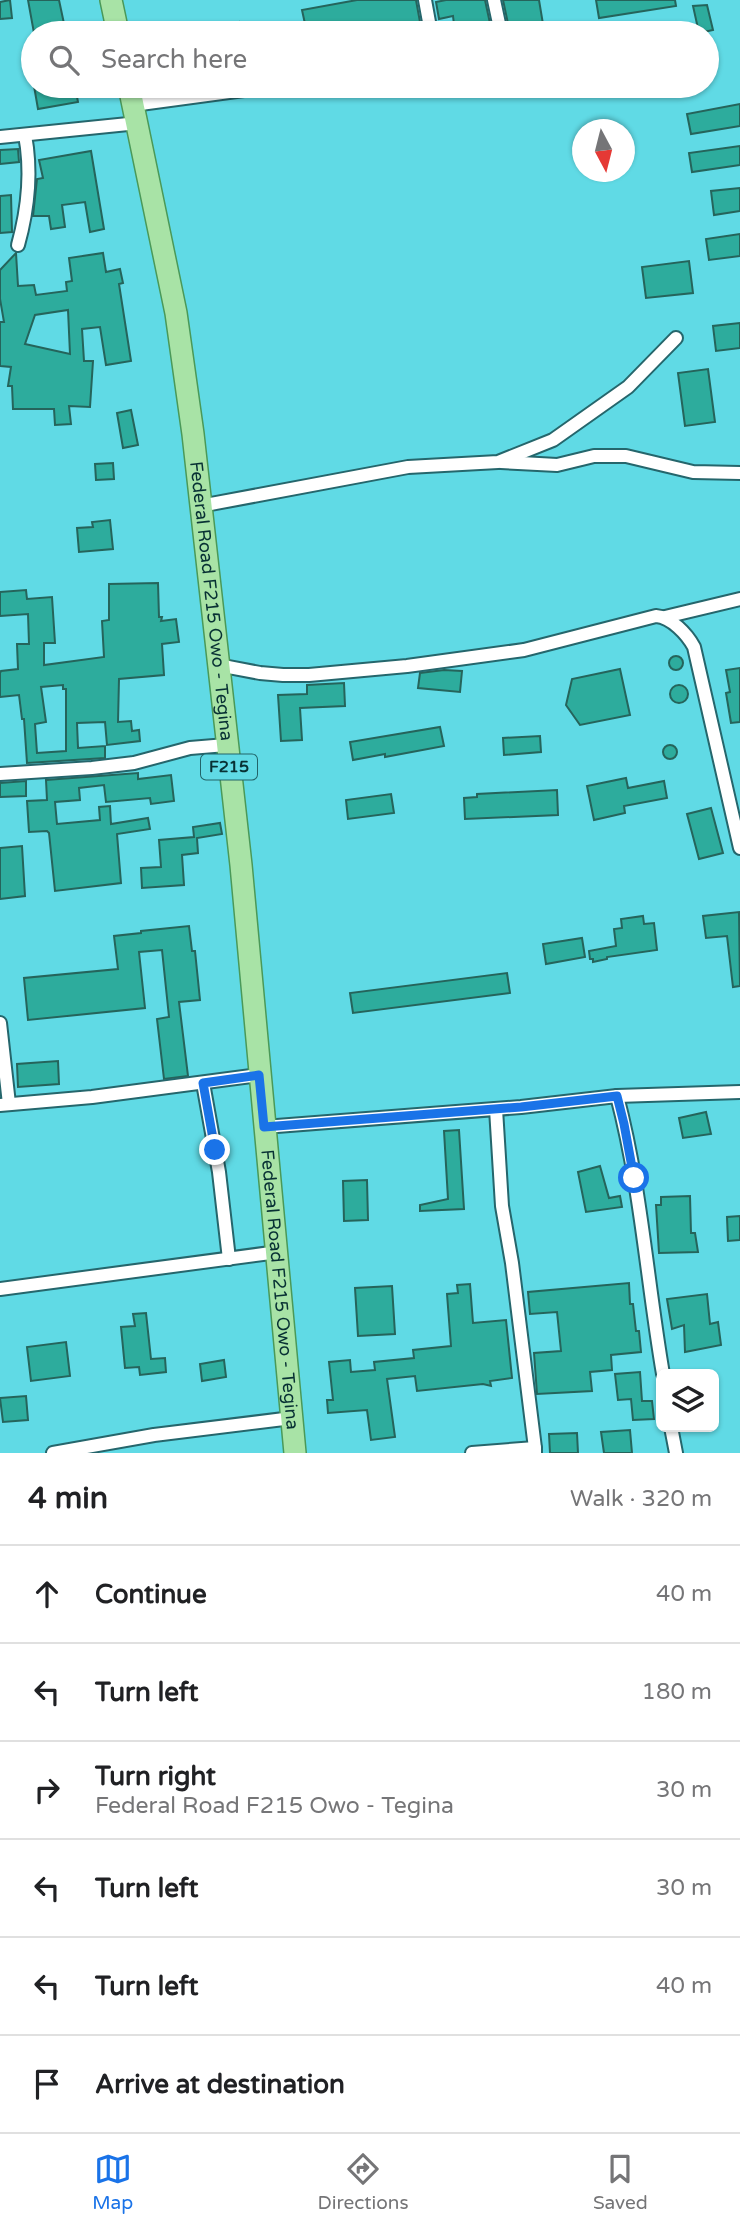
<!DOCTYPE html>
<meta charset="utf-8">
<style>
:root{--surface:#fff;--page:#f6f6f6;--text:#202124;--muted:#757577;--line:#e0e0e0;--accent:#1a73e8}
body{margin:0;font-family:"Varela Round",sans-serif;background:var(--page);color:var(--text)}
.controls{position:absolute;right:21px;bottom:21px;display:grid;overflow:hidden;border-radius:10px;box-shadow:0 2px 5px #0004}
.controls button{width:63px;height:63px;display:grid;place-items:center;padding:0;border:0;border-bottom:2px solid var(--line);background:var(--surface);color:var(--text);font:35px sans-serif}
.compass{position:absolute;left:572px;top:119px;width:63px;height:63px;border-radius:50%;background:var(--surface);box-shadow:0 2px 5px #0004;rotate:173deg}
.stop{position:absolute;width:21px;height:21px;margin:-16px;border:5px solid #1a73e8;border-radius:50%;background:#fff}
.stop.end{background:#1a73e8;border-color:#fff;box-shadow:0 2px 7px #0008}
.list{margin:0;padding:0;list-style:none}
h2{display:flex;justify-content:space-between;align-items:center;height:91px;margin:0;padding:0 28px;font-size:30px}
h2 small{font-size:23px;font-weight:400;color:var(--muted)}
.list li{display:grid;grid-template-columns:46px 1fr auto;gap:21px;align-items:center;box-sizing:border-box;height:98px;padding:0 28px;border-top:2px solid var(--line)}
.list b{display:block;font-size:26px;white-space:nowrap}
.list p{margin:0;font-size:23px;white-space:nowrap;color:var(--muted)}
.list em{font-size:23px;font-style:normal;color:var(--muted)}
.icon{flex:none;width:38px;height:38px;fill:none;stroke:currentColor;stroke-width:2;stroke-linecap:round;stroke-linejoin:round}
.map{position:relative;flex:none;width:740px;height:1453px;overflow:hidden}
.search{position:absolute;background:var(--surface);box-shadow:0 2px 5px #0004;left:21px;right:21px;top:21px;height:77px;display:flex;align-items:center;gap:18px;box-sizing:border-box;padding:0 24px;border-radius:38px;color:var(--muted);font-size:26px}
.sheet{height:679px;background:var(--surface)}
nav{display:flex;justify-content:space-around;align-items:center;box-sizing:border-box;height:98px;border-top:2px solid var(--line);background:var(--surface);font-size:19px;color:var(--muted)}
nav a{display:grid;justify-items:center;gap:4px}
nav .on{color:var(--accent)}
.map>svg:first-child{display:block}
</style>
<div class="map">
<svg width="740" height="1453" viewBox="0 0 740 1453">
<rect width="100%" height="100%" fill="#60dae5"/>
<g fill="#2dac9d" stroke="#25645b" stroke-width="2" fill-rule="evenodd">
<polygon points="10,0 12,18 0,19 0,2"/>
<polygon points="28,0 59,0 66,33 34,33"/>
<polygon points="357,0 416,0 420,22 360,33 307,33 302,10"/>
<polygon points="446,0 485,0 491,28 455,33 453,16 439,19 436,2"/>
<polygon points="503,0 539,0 544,30 510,33"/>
<polygon points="596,0 675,0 676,6 599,18"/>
<polygon points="707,5 713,30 699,33 693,6"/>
<polygon points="239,22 242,33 209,33 208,29"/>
<polygon points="34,86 75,86 78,102 38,109"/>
<polygon points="740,104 740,126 691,134 687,114"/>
<polygon points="740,146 740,165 692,172 689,153"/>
<polygon points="18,149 19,162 0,164 0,150"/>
<polygon points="91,151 104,229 90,232 85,202 62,205 65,227 51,229 49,216 33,216 37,179 43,178 39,160"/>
<polygon points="740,188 740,211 714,215 711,191"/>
<polygon points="11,195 12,232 0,233 0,196"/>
<polygon points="740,234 740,256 709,260 706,239"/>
<path d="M16,253l2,33 16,-1 2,10 31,-4 -1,-9 6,-1 -3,-23 34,-5 3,19 14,-3 3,14 -4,1 12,77 -25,4 -6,-38 -18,2 2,32h9l-3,46 -21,-1 2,18 -16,1 -1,-16h-41l-1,-23h-4l3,-19 -11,-1v-44h4l-4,-23v-29zM68,310l2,44 -45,-10 10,-29z"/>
<polygon points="689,261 693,293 646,298 642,267"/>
<polygon points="740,323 740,348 716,351 713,326"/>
<polygon points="708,369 715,422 685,426 678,373"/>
<polygon points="131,410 138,445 123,448 117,413"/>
<polygon points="113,463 114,479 96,480 95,464"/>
<polygon points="110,520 113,549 79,552 77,528 93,527 92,522"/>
<path d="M158,583l1,34h3l-1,4 15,-2 3,23 -17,2 2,31 -45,4 -1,43 13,-1 1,10 7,-1 1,11 -33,4 -2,-23 -28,1 1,25 27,-2v12l-78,5 -3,-44h-2l-3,-24 -19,2v-24l1,-2 17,-2 -1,-25h12l-1,-30 -28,2v-24l26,-2 1,9 25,-2 3,46h-11v22l60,-8 -2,-36 7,-1v-36zM63,685v4h3v62l-29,2 -2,-29 11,-2 -5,-35z"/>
<circle cx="676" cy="663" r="7"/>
<polygon points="740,668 740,722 731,723 726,693 730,692 726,670"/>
<polygon points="620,669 630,715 580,725 566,705 572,679"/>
<polygon points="444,670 462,671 460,692 418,688 420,673"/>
<polygon points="344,683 345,706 300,708 302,740 281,741 278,695 307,694 307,685"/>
<circle cx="679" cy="694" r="9"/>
<polygon points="440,727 444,746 385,757 385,754 353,760 350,742"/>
<polygon points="540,736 541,752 504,755 503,738"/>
<circle cx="670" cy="752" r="7"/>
<polygon points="138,773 138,779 171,775 174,801 151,804 150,798 106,802 104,785 79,788 80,800 55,802 57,824 100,820 99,807 110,806 111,824 148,818 150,829 117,834 121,883 55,891 49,833 47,831 29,832 27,801 47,800 46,780"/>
<polygon points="626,778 628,788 664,781 667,798 624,806 625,813 594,820 587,786"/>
<polygon points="26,781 26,796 0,797 0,783"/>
<polygon points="557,790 558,815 465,819 464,798 477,797 477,794"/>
<polygon points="391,794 394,813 348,819 346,800"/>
<polygon points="711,808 723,853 699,859 687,814"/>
<polygon points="220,823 222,834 197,838 198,853 182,855 184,885 142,888 141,868 161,867 159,840 194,837 193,827"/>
<polygon points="22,846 25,896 0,899 0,848"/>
<polygon points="739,912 740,986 733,987 727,936 706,938 703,916"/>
<polygon points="643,916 644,924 654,923 657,950 607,957 607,959 593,962 593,959 590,959 589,951 616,946 614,929 622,928 621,919"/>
<polygon points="189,926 192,951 195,951 200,1000 179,1002 188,1076 164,1079 157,1019 169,1017 162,950 139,952 145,1008 28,1020 24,978 118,969 114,936 141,933 141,931"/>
<polygon points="582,938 585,957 546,964 543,944"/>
<polygon points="507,973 510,993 353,1013 350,993"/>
<polygon points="58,1061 59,1084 18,1087 17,1064"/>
<polygon points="706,1112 711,1134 683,1138 679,1118"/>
<polygon points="459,1130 464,1209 420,1211 420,1205 448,1199 444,1131"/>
<polygon points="600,1166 609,1198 620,1196 622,1207 586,1212 578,1172"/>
<polygon points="367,1180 368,1220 344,1221 343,1181"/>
<polygon points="690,1196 691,1233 695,1233 698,1252 659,1253 656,1205 661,1205 661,1197"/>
<polygon points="740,1216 740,1240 728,1241 727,1217"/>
<polygon points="629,1283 630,1304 633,1304 636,1331 639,1331 641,1352 611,1355 612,1370 590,1372 592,1391 537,1394 534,1353 561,1351 557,1312 530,1314 528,1292"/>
<polygon points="470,1284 473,1323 506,1320 512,1378 490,1381 491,1386 483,1384 417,1391 415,1376 387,1379 395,1437 371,1440 367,1410 328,1413 327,1400 333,1400 329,1362 350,1360 351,1372 375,1370 374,1362 414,1358 413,1350 451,1346 447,1294 458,1293 457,1285"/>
<polygon points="392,1286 395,1334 358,1336 355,1288"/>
<polygon points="707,1294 710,1324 718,1322 721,1345 685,1352 684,1325 672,1329 667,1299"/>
<polygon points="146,1313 151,1359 165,1358 166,1372 140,1375 139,1367 125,1368 121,1327 135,1326 133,1314"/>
<polygon points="66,1342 70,1376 31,1381 27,1347"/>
<polygon points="224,1360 226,1377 202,1381 200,1364"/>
<polygon points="640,1372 642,1401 652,1401 654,1419 633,1420 631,1399 618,1400 615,1374"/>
<polygon points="26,1396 28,1420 3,1422 0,1398"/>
<polygon points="630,1430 632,1453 604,1453 601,1432"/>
<polygon points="577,1433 578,1453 550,1453 549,1434"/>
</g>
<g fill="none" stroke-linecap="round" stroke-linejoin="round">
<g stroke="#25666c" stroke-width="16">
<g id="minor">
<polyline points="425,0 431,33"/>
<polyline points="494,0 501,33"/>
<polyline points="133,105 274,86"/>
<polyline points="0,137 138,123"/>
<path d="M18,245c10,-36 14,-73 7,-110"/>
<polyline points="501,462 557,465 594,456 626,456 693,472 740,473"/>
<polyline points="200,506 408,467 498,462 553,440 628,387 676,338"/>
<polyline points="665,617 740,599"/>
<path d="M218,665l42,8 23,2h26l98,-9 117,-16 132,-34c15,1 31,18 38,31l46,201"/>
<polyline points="0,774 92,768 134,763 190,748 226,745"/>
<polyline points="0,1023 9,1104"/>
<polyline points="203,1083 219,1172 229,1259"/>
<path d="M617,1096c24,91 30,185 46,278"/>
<polyline points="0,1105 92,1097 259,1075"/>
<polyline points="496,1109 502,1206 512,1263 535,1448"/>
<polyline points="264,1127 521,1107 617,1096 740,1092"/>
<polyline points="0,1289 278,1252"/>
<polyline points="671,1427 676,1453"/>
<polyline points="53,1453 154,1435 292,1418"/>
<polyline points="472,1453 535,1448 535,1453"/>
</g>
</g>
<g stroke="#4a9958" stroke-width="24">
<g id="primary">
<polyline points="111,0 118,33"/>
<path id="s1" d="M129,86l47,227 17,121 48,431 54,588"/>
</g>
</g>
<use href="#minor" stroke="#fff" stroke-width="12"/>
<use href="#primary" stroke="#a8e3a6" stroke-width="21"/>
</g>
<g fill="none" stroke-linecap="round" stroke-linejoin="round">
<polyline stroke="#1a73e8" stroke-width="9" points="215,1150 203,1083 259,1075 264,1127 521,1107 617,1096 624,1124 634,1178"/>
</g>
<g text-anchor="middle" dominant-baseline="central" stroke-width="6" stroke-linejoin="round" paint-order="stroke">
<rect fill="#60dae5" stroke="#226469" stroke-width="2" x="201" y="754.5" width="56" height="25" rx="5"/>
<g font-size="16" font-weight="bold" fill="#083134">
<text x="229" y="767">F215</text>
</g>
<g font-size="18" fill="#083134" stroke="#60dae5">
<text stroke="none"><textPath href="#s1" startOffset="522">Federal Road F215 Owo - Tegina</textPath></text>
<text stroke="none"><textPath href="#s1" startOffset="1214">Federal Road F215 Owo - Tegina</textPath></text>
</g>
</g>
</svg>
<div class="controls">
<button><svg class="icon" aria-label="layers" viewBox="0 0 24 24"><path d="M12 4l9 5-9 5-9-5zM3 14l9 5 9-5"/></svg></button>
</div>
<svg class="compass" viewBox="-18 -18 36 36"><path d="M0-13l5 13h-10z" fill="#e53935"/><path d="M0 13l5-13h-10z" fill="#757577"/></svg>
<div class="stop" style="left:634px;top:1178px"></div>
<div class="stop end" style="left:215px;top:1150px"></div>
<div class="search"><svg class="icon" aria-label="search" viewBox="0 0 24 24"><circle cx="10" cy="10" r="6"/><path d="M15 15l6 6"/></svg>Search here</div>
</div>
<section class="sheet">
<h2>4 min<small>Walk · 320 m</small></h2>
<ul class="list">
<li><svg class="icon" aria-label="ahead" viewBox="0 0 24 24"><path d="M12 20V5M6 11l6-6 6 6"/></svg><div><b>Continue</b></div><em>40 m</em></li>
<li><svg class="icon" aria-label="left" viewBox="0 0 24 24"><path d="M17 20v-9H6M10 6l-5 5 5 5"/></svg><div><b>Turn left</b></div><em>180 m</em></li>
<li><svg class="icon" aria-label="right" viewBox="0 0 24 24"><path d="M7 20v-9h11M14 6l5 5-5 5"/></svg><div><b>Turn right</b><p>Federal Road F215 Owo - Tegina</p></div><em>30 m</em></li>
<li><svg class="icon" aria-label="left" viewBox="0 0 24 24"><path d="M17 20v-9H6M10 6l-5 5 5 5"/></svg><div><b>Turn left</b></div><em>30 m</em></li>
<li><svg class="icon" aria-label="left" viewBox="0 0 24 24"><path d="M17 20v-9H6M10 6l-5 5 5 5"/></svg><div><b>Turn left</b></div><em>40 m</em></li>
<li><svg class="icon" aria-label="arrive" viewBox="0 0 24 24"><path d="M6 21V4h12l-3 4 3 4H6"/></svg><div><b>Arrive at destination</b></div></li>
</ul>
</section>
<nav>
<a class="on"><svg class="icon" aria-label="map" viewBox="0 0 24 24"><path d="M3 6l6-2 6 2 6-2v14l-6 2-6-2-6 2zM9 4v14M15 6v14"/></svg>Map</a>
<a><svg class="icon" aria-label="directions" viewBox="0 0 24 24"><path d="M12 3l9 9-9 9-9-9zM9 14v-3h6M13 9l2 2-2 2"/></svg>Directions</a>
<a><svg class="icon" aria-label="saved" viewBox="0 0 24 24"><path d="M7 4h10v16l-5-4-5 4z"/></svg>Saved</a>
</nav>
